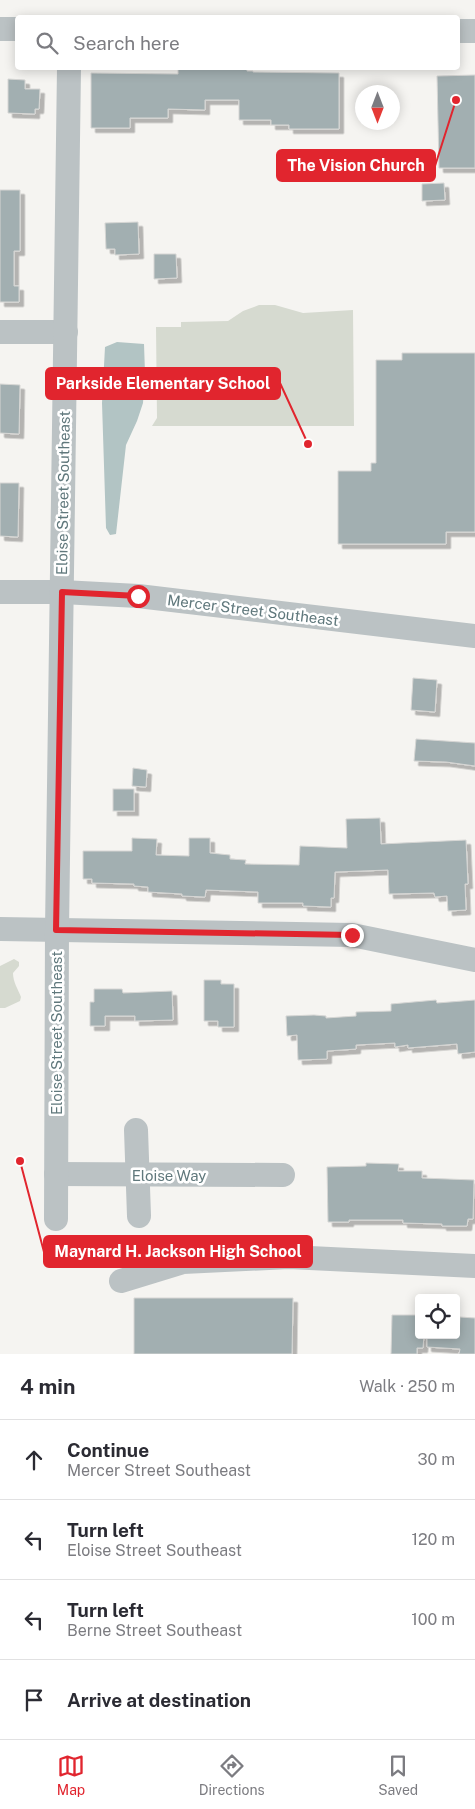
<!DOCTYPE html>
<meta charset="utf-8">
<style>
:root{--surface:#fff;--page:#f7f7f7;--text:#2b2b33;--muted:#7c7c81;--line:#e1e1e2;--accent:#e1252e}
body{margin:0;font-family:"Public Sans",sans-serif;background:var(--page);color:var(--text)}
.controls{position:absolute;right:15px;bottom:15px;display:grid;overflow:hidden;border-radius:5px;box-shadow:0 2px 12px #0003}
.controls button{width:45px;height:45px;display:grid;place-items:center;padding:0;border:0;border-bottom:1px solid var(--line);background:var(--surface);color:var(--text);font:25px sans-serif}
.compass{position:absolute;left:355px;top:85px;width:45px;height:45px;border-radius:50%;background:var(--surface);box-shadow:0 2px 12px #0003;rotate:180deg}
.stop{position:absolute;width:15px;height:15px;margin:-11px;border:4px solid #e1252e;border-radius:50%;background:#fff}
.stop.end{background:#e1252e;border-color:#fff;box-shadow:0 1px 5px #0008}
.list{margin:0;padding:0;list-style:none}
h2{display:flex;justify-content:space-between;align-items:center;height:65px;margin:0;padding:0 20px;font-size:21px}
h2 small{font-size:16px;font-weight:400;color:var(--muted)}
.list li{display:grid;grid-template-columns:32px 1fr auto;gap:15px;align-items:center;box-sizing:border-box;height:80px;padding:0 20px;border-top:1px solid var(--line)}
.list b{display:block;font-size:19px;white-space:nowrap}
.list p{margin:0;font-size:16px;white-space:nowrap;color:var(--muted)}
.list em{font-size:16px;font-style:normal;color:var(--muted)}
.icon{flex:none;width:28px;height:28px;fill:none;stroke:currentColor;stroke-width:2;stroke-linecap:round;stroke-linejoin:round}
.map{position:relative;flex:none;width:475px;height:1354px;overflow:hidden}
.search{position:absolute;background:var(--surface);box-shadow:0 2px 12px #0003;left:15px;right:15px;top:15px;height:55px;display:flex;align-items:center;gap:12px;box-sizing:border-box;padding:0 18px;border-radius:5px;color:var(--muted);font-size:19px}
.sheet{height:385px;background:var(--surface)}
nav{display:flex;justify-content:space-around;align-items:center;box-sizing:border-box;height:70px;border-top:1px solid var(--line);background:var(--surface);font-size:14px;color:var(--muted)}
nav a{display:grid;justify-items:center;gap:2px}
nav .on{color:var(--accent)}
.map>svg:first-child{display:block}
</style>
<div class="map">
<svg width="475" height="1354" viewBox="0 0 475 1354">
<defs>
<filter id="shadow"><feDropShadow dx="4.5" dy="4.5" stdDeviation="0" flood-color="#0004"/></filter>
</defs>
<rect width="100%" height="100%" fill="#f5f4f1"/>
<g fill="#d6dad0">
<polygon points="259,305 275,305 303,313 353,310 354,426 152,426 157,418 156,327 181,327 181,322 228,321 243,311"/>
<path d="M14,959l5,3v4l-6,7c0,9 5,16 8,24l-1,4 -15,7h-5v-42z"/>
</g>
<polygon fill="#b2c4c4" points="117,342 144,344 145,373 143,403 137,421 126,445 116,534 110,535 106,528 102,403 105,347"/>
<g fill="#a2afb1" stroke="#d6d6d4" filter="url(#shadow)">
<polygon points="178,68 247,68 247,71 253,71 253,72 339,73 339,129 289,129 289,125 271,125 271,120 239,120 239,100 205,100 205,110 168,109 168,118 130,118 130,128 91,128 91,73 178,74"/>
<polygon points="475,75 475,168 439,168 437,76"/>
<polygon points="8,79 25,80 25,89 40,89 39,109 35,109 35,114 8,113"/>
<polygon points="444,183 445,200 422,201 422,184"/>
<polygon points="0,190 20,190 20,251 14,251 14,286 19,286 19,302 0,302"/>
<polygon points="138,222 139,254 115,255 115,249 106,249 105,223"/>
<polygon points="154,254 176,254 177,278 154,279"/>
<polygon points="402,353 475,353 475,532 446,532 446,544 338,544 338,471 371,471 371,463 376,463 376,360 402,360"/>
<polygon points="0,384 20,385 19,434 0,433"/>
<polygon points="0,483 19,483 18,537 0,536"/>
<polygon points="413,678 437,680 435,712 411,710"/>
<polygon points="416,739 475,743 475,766 446,762 414,761"/>
<polygon points="133,768 147,770 146,787 132,786"/>
<rect x="113" y="789" width="21" height="22"/>
<polygon points="380,818 381,844 466,840 468,884 465,884 466,910 448,911 447,896 435,897 434,893 389,894 388,870 335,872 334,898 331,898 331,907 303,906 303,903 258,903 258,892 206,890 205,897 182,896 182,894 148,892 148,887 134,886 134,884 92,883 92,879 83,879 83,851 132,851 132,838 157,839 156,855 189,856 189,838 210,838 210,853 230,855 230,859 246,860 245,864 299,865 300,846 347,848 346,819"/>
<polygon points="204,980 221,980 221,984 234,984 234,1027 218,1027 218,1021 204,1021"/>
<polygon points="94,989 122,989 123,993 172,991 173,1020 135,1021 135,1016 105,1016 105,1026 90,1026 90,1002 94,1002"/>
<polygon points="436,1000 437,1003 475,1000 475,1052 458,1054 457,1044 408,1048 408,1045 395,1047 395,1043 356,1045 356,1049 327,1051 327,1059 298,1060 297,1035 287,1036 286,1016 314,1015 326,1016 326,1018 356,1016 356,1012 391,1011 391,1004"/>
<polygon points="366,1163 399,1164 398,1171 422,1171 422,1178 474,1180 473,1219 468,1219 467,1226 442,1226 442,1224 403,1223 403,1220 349,1220 349,1222 328,1222 327,1167 366,1166"/>
<polygon points="134,1298 293,1298 292,1354 134,1354"/>
<polygon points="392,1315 417,1315 417,1334 424,1335 423,1348 417,1348 417,1354 391,1354"/>
<polygon points="460,1317 475,1318 475,1354 459,1354 460,1349 427,1347 427,1335 459,1335"/>
</g>
<g fill="none" stroke-linecap="round" stroke-linejoin="round">
<g stroke="#bbc2c4" stroke-width="24">
<polyline points="0,29 18,29"/>
<polyline points="458,31 475,31"/>
<polyline points="0,332 66,332"/>
<polyline points="0,592 62,592 138,596 475,636"/>
<polyline points="0,929 352,935 475,960"/>
<polyline points="136,1130 139,1216"/>
<polyline points="56,1174 283,1175"/>
<polyline points="56,1219 57,930 69,68"/>
<polyline points="121,1281 183,1262 289,1257 475,1266"/>
</g>
</g>
<g fill="none" stroke-linecap="round" stroke-linejoin="round">
<polyline stroke="#e1252e" stroke-width="6" points="138,596 62,592 56,930 352,935"/>
</g>
<g text-anchor="middle" dominant-baseline="central" stroke-width="5" stroke-linejoin="round" paint-order="stroke">
<g font-size="15" fill="#60787c" stroke="#fff">
<text transform="translate(63 493) rotate(-89)">Eloise Street Southeast</text>
<text transform="translate(253 610) rotate(7)">Mercer Street Southeast</text>
<text transform="translate(56 1033) rotate(-90)">Eloise Street Southeast</text>
<text x="169" y="1175">Eloise Way</text>
</g>
</g>
<path fill="none" stroke="#e1252e" stroke-width="2" d="M456 100L435 166M308 444L280 383M20 1161L44 1252"/>
<g fill="#e1252e" stroke="#fff" stroke-width="2">
<circle cx="456" cy="100" r="5"/>
<circle cx="308" cy="444" r="5"/>
<circle cx="20" cy="1161" r="5"/>
</g>
<g fill="#e1252e" stroke="#e1252e" stroke-width="2">
<rect x="277" y="150" width="158" height="31" rx="5"/>
<rect x="46" y="368" width="234" height="31" rx="5"/>
<rect x="44" y="1236" width="268" height="31" rx="5"/>
</g>
<g font-size="16" text-anchor="middle" font-weight="bold" fill="#fff">
<text x="356" y="171">The Vision Church</text>
<text x="163" y="389">Parkside Elementary School</text>
<text x="178" y="1257">Maynard H. Jackson High School</text>
</g>
</svg>
<div class="controls">
<button><svg class="icon" aria-label="locate" viewBox="0 0 24 24"><circle cx="12" cy="12" r="6"/><path d="M12 2v4M12 18v4M2 12h4M18 12h4"/></svg></button>
</div>
<svg class="compass" viewBox="-18 -18 36 36"><path d="M0-13l5 13h-10z" fill="#e53935"/><path d="M0 13l5-13h-10z" fill="#7c7c81"/></svg>
<div class="stop" style="left:138px;top:596px"></div>
<div class="stop end" style="left:352px;top:935px"></div>
<div class="search"><svg class="icon" aria-label="search" viewBox="0 0 24 24"><circle cx="10" cy="10" r="6"/><path d="M15 15l6 6"/></svg>Search here</div>
</div>
<section class="sheet">
<h2>4 min<small>Walk · 250 m</small></h2>
<ul class="list">
<li><svg class="icon" aria-label="ahead" viewBox="0 0 24 24"><path d="M12 20V5M6 11l6-6 6 6"/></svg><div><b>Continue</b><p>Mercer Street Southeast</p></div><em>30 m</em></li>
<li><svg class="icon" aria-label="left" viewBox="0 0 24 24"><path d="M17 20v-9H6M10 6l-5 5 5 5"/></svg><div><b>Turn left</b><p>Eloise Street Southeast</p></div><em>120 m</em></li>
<li><svg class="icon" aria-label="left" viewBox="0 0 24 24"><path d="M17 20v-9H6M10 6l-5 5 5 5"/></svg><div><b>Turn left</b><p>Berne Street Southeast</p></div><em>100 m</em></li>
<li><svg class="icon" aria-label="arrive" viewBox="0 0 24 24"><path d="M6 21V4h12l-3 4 3 4H6"/></svg><div><b>Arrive at destination</b></div></li>
</ul>
</section>
<nav>
<a class="on"><svg class="icon" aria-label="map" viewBox="0 0 24 24"><path d="M3 6l6-2 6 2 6-2v14l-6 2-6-2-6 2zM9 4v14M15 6v14"/></svg>Map</a>
<a><svg class="icon" aria-label="directions" viewBox="0 0 24 24"><path d="M12 3l9 9-9 9-9-9zM9 14v-3h6M13 9l2 2-2 2"/></svg>Directions</a>
<a><svg class="icon" aria-label="saved" viewBox="0 0 24 24"><path d="M7 4h10v16l-5-4-5 4z"/></svg>Saved</a>
</nav>
